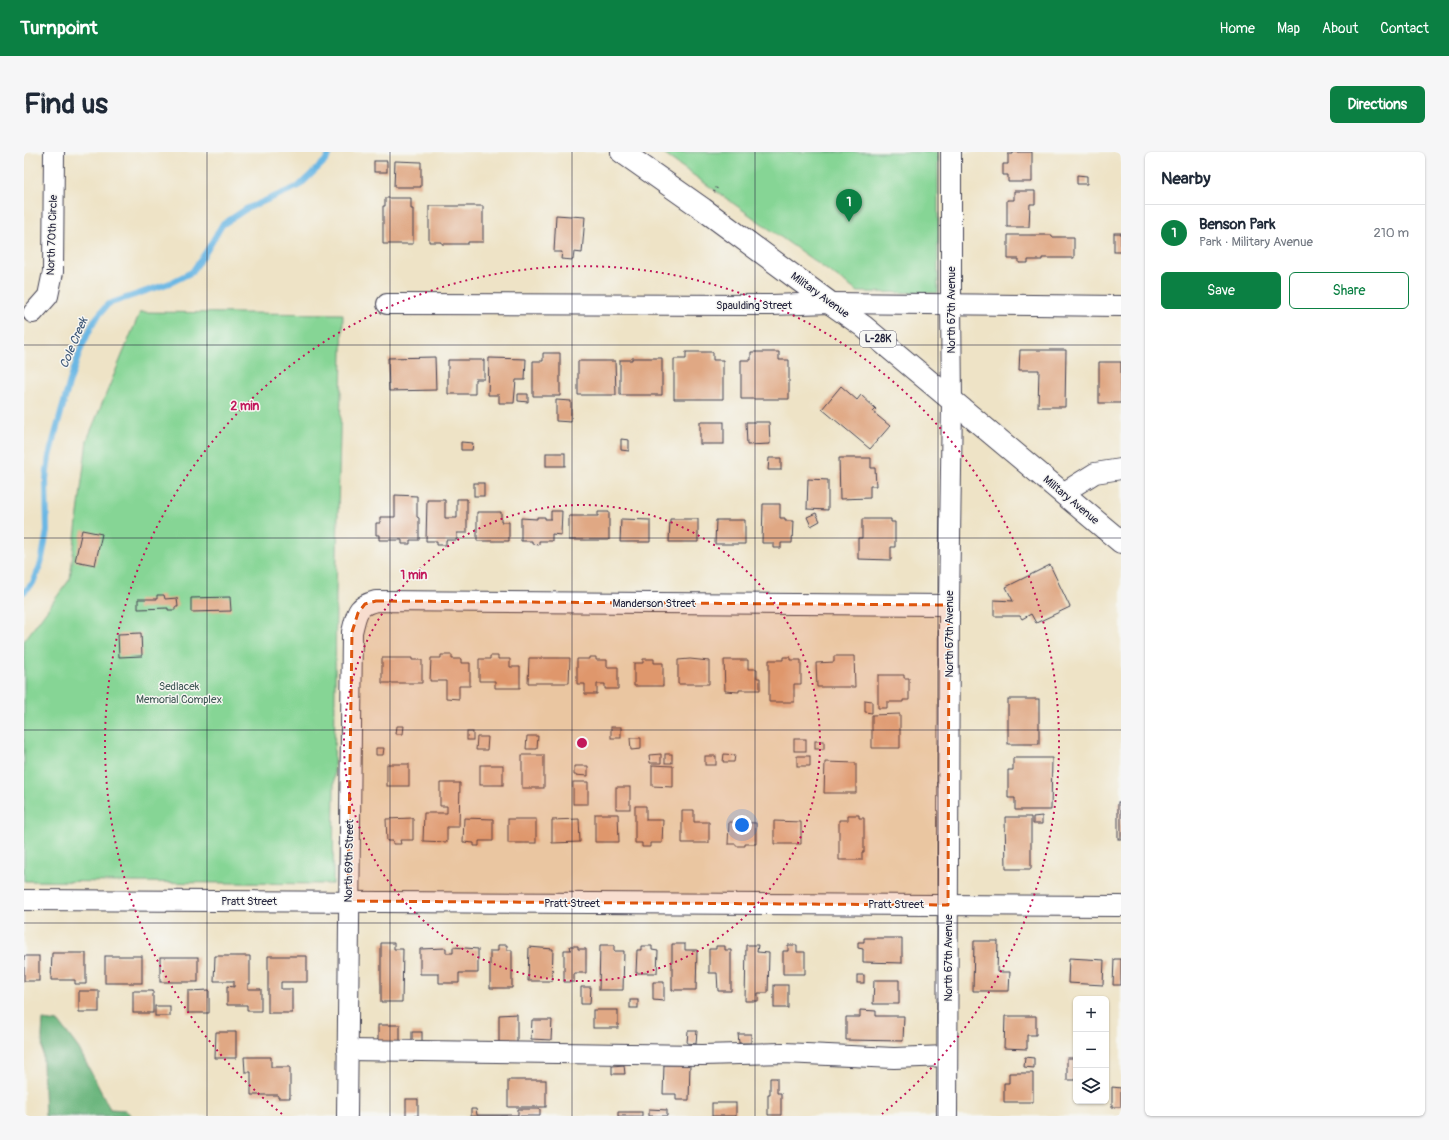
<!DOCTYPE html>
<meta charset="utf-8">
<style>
:root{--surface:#fff;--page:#f6f6f7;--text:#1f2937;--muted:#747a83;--line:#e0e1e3;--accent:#0b8043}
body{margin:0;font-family:Pangolin,sans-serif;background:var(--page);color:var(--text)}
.controls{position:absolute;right:12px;bottom:12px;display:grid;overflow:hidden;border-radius:6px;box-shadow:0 1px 3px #0004}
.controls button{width:36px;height:36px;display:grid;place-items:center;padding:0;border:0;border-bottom:1px solid var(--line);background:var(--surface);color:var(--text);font:20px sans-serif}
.you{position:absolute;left:718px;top:673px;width:14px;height:14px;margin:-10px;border:3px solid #fff;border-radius:50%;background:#1a73e8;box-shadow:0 0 0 6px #1a73e833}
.badge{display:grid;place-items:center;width:26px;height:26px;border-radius:50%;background:var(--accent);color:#fff;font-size:13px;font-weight:700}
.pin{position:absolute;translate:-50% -33px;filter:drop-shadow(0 1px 2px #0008)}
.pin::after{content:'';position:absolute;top:21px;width:14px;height:12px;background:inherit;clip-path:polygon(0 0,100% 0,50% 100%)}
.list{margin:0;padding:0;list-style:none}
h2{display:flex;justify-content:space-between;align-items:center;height:52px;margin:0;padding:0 16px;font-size:17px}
h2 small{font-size:13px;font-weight:400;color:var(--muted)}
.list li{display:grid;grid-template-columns:26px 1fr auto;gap:12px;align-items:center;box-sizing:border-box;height:56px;padding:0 16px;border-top:1px solid var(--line)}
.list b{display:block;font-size:15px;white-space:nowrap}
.list p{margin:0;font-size:13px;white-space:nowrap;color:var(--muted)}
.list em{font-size:13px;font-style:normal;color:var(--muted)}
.actions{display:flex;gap:8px;padding:12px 16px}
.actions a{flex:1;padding:9px 0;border:1px solid var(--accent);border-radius:6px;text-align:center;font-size:14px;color:var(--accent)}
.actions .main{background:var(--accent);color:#fff}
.icon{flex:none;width:22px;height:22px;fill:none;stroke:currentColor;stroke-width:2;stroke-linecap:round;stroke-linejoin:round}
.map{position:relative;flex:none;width:1097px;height:964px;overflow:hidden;border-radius:6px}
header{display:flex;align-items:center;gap:24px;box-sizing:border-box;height:56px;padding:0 20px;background:var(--accent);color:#fff}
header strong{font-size:19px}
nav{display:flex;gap:22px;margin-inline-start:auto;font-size:14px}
.intro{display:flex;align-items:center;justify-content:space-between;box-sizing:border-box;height:96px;padding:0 24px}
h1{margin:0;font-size:28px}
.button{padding:10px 18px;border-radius:6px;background:var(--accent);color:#fff;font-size:14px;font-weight:700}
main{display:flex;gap:24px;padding:0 24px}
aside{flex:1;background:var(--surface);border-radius:6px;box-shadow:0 1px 3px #0004}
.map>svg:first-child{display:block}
</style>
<header>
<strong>Turnpoint</strong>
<nav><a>Home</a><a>Map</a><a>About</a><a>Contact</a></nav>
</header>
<div class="intro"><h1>Find us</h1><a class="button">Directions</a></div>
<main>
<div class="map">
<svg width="1097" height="964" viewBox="0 0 1097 964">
<rect width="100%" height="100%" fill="#f6f6f2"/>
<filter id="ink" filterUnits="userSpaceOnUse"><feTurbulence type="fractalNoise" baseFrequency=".025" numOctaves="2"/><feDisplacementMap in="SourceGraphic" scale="8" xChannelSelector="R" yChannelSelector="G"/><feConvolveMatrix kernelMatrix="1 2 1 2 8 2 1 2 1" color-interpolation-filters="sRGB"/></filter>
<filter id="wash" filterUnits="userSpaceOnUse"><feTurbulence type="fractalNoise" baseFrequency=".012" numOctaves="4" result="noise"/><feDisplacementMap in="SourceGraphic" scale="16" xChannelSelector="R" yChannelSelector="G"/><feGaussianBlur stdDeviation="0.9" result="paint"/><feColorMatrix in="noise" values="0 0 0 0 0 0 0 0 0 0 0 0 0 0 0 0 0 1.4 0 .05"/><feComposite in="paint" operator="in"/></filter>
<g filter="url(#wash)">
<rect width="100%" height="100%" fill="#eee3c6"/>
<g fill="#86d595" stroke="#547c68">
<polygon points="637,0 914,0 914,141 834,140"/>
<polygon points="116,160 319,162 312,441 309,732 0,729 0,489 46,427 63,288"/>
</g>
<polygon fill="#6cb67e" stroke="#476c5c" points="19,868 35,870 55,897 86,957 101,958 108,964 21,964 18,884"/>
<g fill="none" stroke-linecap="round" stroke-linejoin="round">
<polyline stroke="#6bb7e4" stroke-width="6" points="0,440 9,431 17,411 23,379 22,327 25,304 45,232 56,199 70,169 84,152 146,131 168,120 182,100 198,73 222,57 275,34 302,8 307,0"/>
</g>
<g id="blocks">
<g fill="#e0a884">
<polygon points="989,0 1008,0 1008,30 984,30 984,23 979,23 979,12 984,12 984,2 989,2"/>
<rect x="350" y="9" width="13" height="11"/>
<polygon points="371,9 397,10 397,35 370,35"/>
<polygon points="1053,23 1063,24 1063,32 1053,32"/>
<polygon points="990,39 1011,39 1011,52 1006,52 1005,75 983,75 983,48 990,48"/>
<polygon points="361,46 387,46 387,57 389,57 389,92 359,92 359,54 361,54"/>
<polygon points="405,54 459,54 459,90 444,90 444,92 418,92 418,90 405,90"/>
<polygon points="532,63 561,65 558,101 550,100 549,108 537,107 538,100 530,100"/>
<rect x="1090" y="81" width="7" height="19"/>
<polygon points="984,83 1028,83 1028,85 1050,85 1050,106 1018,106 1018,108 1004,108 1004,111 995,111 995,107 984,107"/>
<polygon points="996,198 1042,198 1041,255 1014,255 1015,218 995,218"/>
<polygon points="662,200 689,200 689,208 699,208 699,247 650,247 650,207 662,207"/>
<polygon points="727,200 755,200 755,208 765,208 765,247 717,247 717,208 727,208"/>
<polygon points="519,201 536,201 536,244 509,244 509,209 519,209"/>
<polygon points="411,205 412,238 365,239 364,206"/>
<polygon points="465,206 502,207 501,228 492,228 490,251 475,251 475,243 464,243"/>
<polygon points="608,206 638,206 638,243 596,243 596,208 608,208"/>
<polygon points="424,208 460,208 460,227 451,227 451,242 424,242"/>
<polygon points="554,209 591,209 592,243 554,243"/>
<rect x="1075" y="210" width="22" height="41"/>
<polygon points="817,234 833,248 837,243 852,257 849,260 866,274 846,297 798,257"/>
<polygon points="494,242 504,242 504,250 494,249"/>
<polygon points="532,248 547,249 547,270 532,269"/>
<rect x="676" y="270" width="24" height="22"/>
<polygon points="722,270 745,270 746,292 723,293"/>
<polygon points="597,287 605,288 605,299 597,298"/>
<polygon points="437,290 449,291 448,298 437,298"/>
<rect x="522" y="301" width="19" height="13"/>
<polygon points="745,306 757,306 757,318 744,318"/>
<polygon points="815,306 847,306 847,316 851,316 852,334 846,334 846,346 816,347"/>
<polygon points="784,327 804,328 804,358 783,357"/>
<rect x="450" y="331" width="10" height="13"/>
<polygon points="371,343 393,344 393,365 395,366 395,388 386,388 386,392 378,392 378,388 355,388 355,383 352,383 352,371 356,371 356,365 371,365"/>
<polygon points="433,347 443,347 443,381 433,381 433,388 422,388 422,393 413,393 413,389 402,389 403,348 421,348 421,366 433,366"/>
<polygon points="739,352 756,352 756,366 761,366 761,369 769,369 768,391 757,391 757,396 749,396 749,391 738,391"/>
<polygon points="527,359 538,359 537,383 528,382 528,389 515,389 515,393 508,392 508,389 497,389 497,366 513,367 513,365 521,365 521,367 527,367"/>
<polygon points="453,360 477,360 477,370 485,370 485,389 453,389"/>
<polygon points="574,360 585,360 585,388 545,388 545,364 574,364"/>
<polygon points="792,361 796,369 787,374 783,365"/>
<polygon points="597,367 626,368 626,390 596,390"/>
<polygon points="646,367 674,367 674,390 645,390"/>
<polygon points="838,367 867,367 867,370 871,370 871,395 867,395 867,408 834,407 834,386 838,386"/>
<polygon points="692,368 721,368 721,392 691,392"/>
<polygon points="58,378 78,382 71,413 51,409"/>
<polygon points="1026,413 1046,455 1012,471 1007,462 998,467 996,464 970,464 970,448 989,449 982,435"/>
<polygon points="133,443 140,443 141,447 153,446 154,455 151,455 151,458 144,458 144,456 114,457 114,447 133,447"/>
<polygon points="206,445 207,459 167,460 167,446"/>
<polygon points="117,481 118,504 95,505 94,482"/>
<polygon points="417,503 428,503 428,507 437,507 437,511 446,511 446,534 435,534 435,547 422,546 422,529 406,529 407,506 417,506"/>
<polygon points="466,504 474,504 474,507 486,507 486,515 496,515 496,536 471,536 471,529 455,529 455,507 466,507"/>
<polygon points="810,504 830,504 831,535 793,535 792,511 810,510"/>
<polygon points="565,505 572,505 572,508 583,508 583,515 594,515 594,537 581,537 581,532 573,532 573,542 561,542 561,532 553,532 553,507 565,507"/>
<polygon points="759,505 766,505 766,508 777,508 777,532 770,532 770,550 745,550 745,508 759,508"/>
<polygon points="358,506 388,506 388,508 398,508 398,531 358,531"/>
<polygon points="505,506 546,506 545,531 504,531"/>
<polygon points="619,507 630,507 630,511 639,511 639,534 610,534 610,511 619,511"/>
<polygon points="666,507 685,509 685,532 654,532 654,508"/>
<polygon points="700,508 724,508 724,517 733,517 733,526 736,526 736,538 715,538 715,540 701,539"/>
<polygon points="854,523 880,523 880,526 885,526 885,548 879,548 879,550 863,550 863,556 854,556"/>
<rect x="984" y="547" width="31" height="45"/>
<polygon points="841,548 848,549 848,561 841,560"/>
<polygon points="876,562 876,596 848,596 848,563"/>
<polygon points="373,574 380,574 379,582 372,582"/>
<rect x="587" y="575" width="10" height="11"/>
<rect x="443" y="580" width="6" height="8"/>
<polygon points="503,584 514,584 513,597 502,597"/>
<polygon points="453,585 464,585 463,598 452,598"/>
<polygon points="606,586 617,586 617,597 607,598"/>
<rect x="770" y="587" width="12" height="12"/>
<rect x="791" y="589" width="9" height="8"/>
<polygon points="352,596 360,596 359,603 352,603"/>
<polygon points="637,602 637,611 626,611 625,603"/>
<rect x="641" y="602" width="7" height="9"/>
<polygon points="700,602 711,603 710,610 699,610"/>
<rect x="498" y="603" width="22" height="33"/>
<rect x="681" y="604" width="11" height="9"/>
<rect x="773" y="604" width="13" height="10"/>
<polygon points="989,606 1028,606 1027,658 991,658 991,646 984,646 984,618 989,618"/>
<polygon points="801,610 832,611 832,641 800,641"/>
<rect x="363" y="612" width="22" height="22"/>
<rect x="456" y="613" width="23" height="20"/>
<polygon points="628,613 649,614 649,635 628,634"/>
<polygon points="550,614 564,614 564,624 550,623"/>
<rect x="549" y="630" width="15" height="22"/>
<polygon points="416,631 436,631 435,675 423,675 423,690 399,689 400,661 423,661 423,654 416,654"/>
<rect x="592" y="635" width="14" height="22"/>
<rect x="1094" y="650" width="3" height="37"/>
<polygon points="611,654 622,654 622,668 639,668 638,691 626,691 626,695 618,695 618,691 611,691"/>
<polygon points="658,658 670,658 670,670 685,670 685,691 658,691"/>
<polygon points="571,662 594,662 595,690 571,690"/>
<polygon points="824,663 835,663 835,666 840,666 840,700 838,700 838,708 815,708 815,668 824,668"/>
<polygon points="1018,664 1018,672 1009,672 1009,665"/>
<polygon points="981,665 1007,665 1007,717 982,717"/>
<polygon points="389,666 389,688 376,688 377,692 369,692 369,689 363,689 362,667"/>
<polygon points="440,666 469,667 469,689 455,689 455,694 450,694 450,691 439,690"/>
<rect x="484" y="667" width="28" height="24"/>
<polygon points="555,667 556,690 528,691 528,668"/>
<polygon points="750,669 777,670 777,692 750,692"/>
<polygon points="705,670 732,671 732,692 721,692 721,694 712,694 712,692 704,692"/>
<polygon points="840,786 878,786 878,811 839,810 839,797 834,796 834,790 840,790"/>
<polygon points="950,789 974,789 973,820 986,820 985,839 949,839"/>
<polygon points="357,791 370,791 370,797 379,797 378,850 357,850"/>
<polygon points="648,792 661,792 661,798 673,798 672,838 648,838"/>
<polygon points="474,793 483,793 483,798 488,798 488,836 466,836 466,799 474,799"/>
<polygon points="576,793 590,793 590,799 600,799 599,838 575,838"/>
<polygon points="722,793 734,793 733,800 745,801 744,841 734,841 734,849 721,849"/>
<polygon points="764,793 773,793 773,800 781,800 781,822 759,822 759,799 764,799"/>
<polygon points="546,794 554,794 554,797 562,797 562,821 550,821 550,830 540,830 540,798 547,798"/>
<polygon points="617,794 628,794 628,798 634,799 633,821 612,821 613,798 617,798"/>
<polygon points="692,794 701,794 701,798 707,798 707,839 694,839 693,821 685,821 685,797 692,797"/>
<polygon points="429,795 454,797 454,821 435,821 435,831 415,831 415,822 396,822 396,797 422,796 422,801 429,801"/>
<polygon points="505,795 529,797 528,829 504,829"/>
<polygon points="28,801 62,801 62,832 51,832 51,828 27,828"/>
<rect x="0" y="804" width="15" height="25"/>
<rect x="81" y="804" width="37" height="27"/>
<polygon points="191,804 226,804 226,832 224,832 224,837 237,837 237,859 223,859 223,853 203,853 203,834 210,835 210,829 190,829"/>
<polygon points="244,804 283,804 283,830 257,830 257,837 268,837 268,861 244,861"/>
<rect x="136" y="805" width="38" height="25"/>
<polygon points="1045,806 1080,808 1079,833 1044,831"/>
<polygon points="1090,807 1097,807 1097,833 1089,833"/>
<rect x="833" y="823" width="7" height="8"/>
<polygon points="850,828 875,828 875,852 849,852"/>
<polygon points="629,830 640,830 640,849 629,848"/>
<rect x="750" y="833" width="14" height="23"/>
<polygon points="557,835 567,835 566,852 557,852"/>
<polygon points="185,838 185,861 164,861 164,839"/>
<rect x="55" y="839" width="20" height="21"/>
<rect x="109" y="839" width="20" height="22"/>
<rect x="606" y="848" width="8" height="8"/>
<rect x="131" y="854" width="15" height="10"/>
<rect x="569" y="858" width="25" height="18"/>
<polygon points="836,858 852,859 852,864 880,864 879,889 822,888 822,865 836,865"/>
<polygon points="493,862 493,892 475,892 475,863"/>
<polygon points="981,864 1012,864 1012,883 1003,883 1003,897 980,896"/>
<polygon points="508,868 528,868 527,888 507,887"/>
<rect x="354" y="873" width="22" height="18"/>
<polygon points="664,879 673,879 672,892 663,891"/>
<polygon points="192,880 212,880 212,906 191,906"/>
<rect x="388" y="880" width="10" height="10"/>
<polygon points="714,882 727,882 727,891 715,891"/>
<polygon points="220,905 247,905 247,915 266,915 266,946 254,946 254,943 227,943 227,920 221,920"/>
<polygon points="1001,905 1010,906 1010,916 1000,915"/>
<rect x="1043" y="906" width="9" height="22"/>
<polygon points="600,913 601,922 588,922 588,914"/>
<polygon points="640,913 666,913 665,948 652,948 652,942 639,942"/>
<polygon points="985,921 1009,921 1009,950 980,950 980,931 985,931"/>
<polygon points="746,926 753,926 753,941 757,941 757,963 744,963 744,942 746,942"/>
<rect x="484" y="928" width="38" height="27"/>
<polygon points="1088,935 1097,936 1097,955 1088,955"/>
<rect x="382" y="947" width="12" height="17"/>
<rect x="688" y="951" width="24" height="13"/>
<polygon points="447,957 452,957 453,963 494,963 494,957 516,957 516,964 447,964"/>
<polygon points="625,957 643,958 643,964 625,964"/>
<rect x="594" y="960" width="24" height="4"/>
</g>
</g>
</g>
<g filter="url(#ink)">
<use href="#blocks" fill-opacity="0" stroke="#413f50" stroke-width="1"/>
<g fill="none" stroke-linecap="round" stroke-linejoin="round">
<g stroke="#413f50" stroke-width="22">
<g id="minor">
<polyline points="363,152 747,153 806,151 1097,154"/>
<polyline points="9,161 24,144 29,120 30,0"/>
<polyline points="1039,341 1071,321 1097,317"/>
<polyline points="0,748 1097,754"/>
<polyline points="323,898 678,903 760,901 870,906 923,904"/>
<path d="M323,964l5,-484c5,-19 4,-26 24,-31l573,4"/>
<polyline points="923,964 925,453 928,250 927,153 927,0"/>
</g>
</g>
<g stroke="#413f50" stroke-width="24">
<polyline id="major" points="598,0 679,57 806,151 839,174 1097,390"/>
</g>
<polyline stroke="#413f50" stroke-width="2.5" stroke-dasharray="1 3" stroke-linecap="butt" points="690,40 694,34"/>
<use href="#minor" stroke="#fff" stroke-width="20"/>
<use href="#major" stroke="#fff" stroke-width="22"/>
</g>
</g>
<path fill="#de560e" fill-opacity="0.2" stroke="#de560e" stroke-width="3" stroke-dasharray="8 5" stroke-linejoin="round" d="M352,449l573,4 -1,300 -600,-4 4,-269 6,-19 7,-9z"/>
<path fill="none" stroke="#22223b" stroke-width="1" stroke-opacity="0.55" d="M183,0v964M366,0v964M548,0v964M731,0v964M914,0v964M0,193h1097M0,386h1097M0,578h1097M0,771h1097"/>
<g fill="none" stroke="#c2185b" stroke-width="2" stroke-dasharray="2 4">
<circle cx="558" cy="591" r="238"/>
<path d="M258 962A477 477 0 1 1 858 962"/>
</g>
<g text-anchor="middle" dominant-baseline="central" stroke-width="3" stroke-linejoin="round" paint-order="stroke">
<rect fill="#f6f6f2" stroke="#626272" stroke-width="1" x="836" y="179" width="36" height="16" rx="3"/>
<g font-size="10" font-weight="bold" fill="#22223b">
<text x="854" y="187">L-28K</text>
</g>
<g font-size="11" fill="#22223b" stroke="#f6f6f2">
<text transform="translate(28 83) rotate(-88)">North 70th Circle</text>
<text transform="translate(796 143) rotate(36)">Military Avenue</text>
<text x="730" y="153">Spaulding Street</text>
<text transform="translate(927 158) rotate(-90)">North 67th Avenue</text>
<text transform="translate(1047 348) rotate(40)">Military Avenue</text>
<text x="630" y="451">Manderson Street</text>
<text transform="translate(925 482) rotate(-90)">North 67th Avenue</text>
<text transform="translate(325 709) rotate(-89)">North 69th Street</text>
<text x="225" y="749">Pratt Street</text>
<text x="548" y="751">Pratt Street</text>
<text x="872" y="752">Pratt Street</text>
<text transform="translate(924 806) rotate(-90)">North 67th Avenue</text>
</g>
<g font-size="11" fill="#405856" stroke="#f6f6f2">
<text x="155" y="534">Sedlacek<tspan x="155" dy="13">Memorial Complex</tspan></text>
</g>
<g font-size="12" font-style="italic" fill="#3c5676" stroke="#f6f6f2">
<text transform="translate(50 191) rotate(-67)">Cole Creek</text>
</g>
</g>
<circle cx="558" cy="591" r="6" fill="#c2185b" stroke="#f6f6f2" stroke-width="2"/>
<g font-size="12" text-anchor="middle" font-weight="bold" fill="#c2185b" stroke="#f6f6f2" stroke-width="3" stroke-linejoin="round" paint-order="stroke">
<text x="221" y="258">2 min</text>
<text x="390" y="427">1 min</text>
</g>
</svg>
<div class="controls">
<button>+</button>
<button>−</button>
<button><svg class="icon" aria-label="layers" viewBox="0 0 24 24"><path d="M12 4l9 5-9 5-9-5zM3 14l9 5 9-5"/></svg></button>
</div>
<div class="you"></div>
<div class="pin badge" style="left:825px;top:70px">1</div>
</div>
<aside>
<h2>Nearby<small></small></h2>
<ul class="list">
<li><span class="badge">1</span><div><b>Benson Park</b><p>Park · Military Avenue</p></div><em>210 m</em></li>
</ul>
<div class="actions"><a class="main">Save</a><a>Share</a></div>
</aside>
</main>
